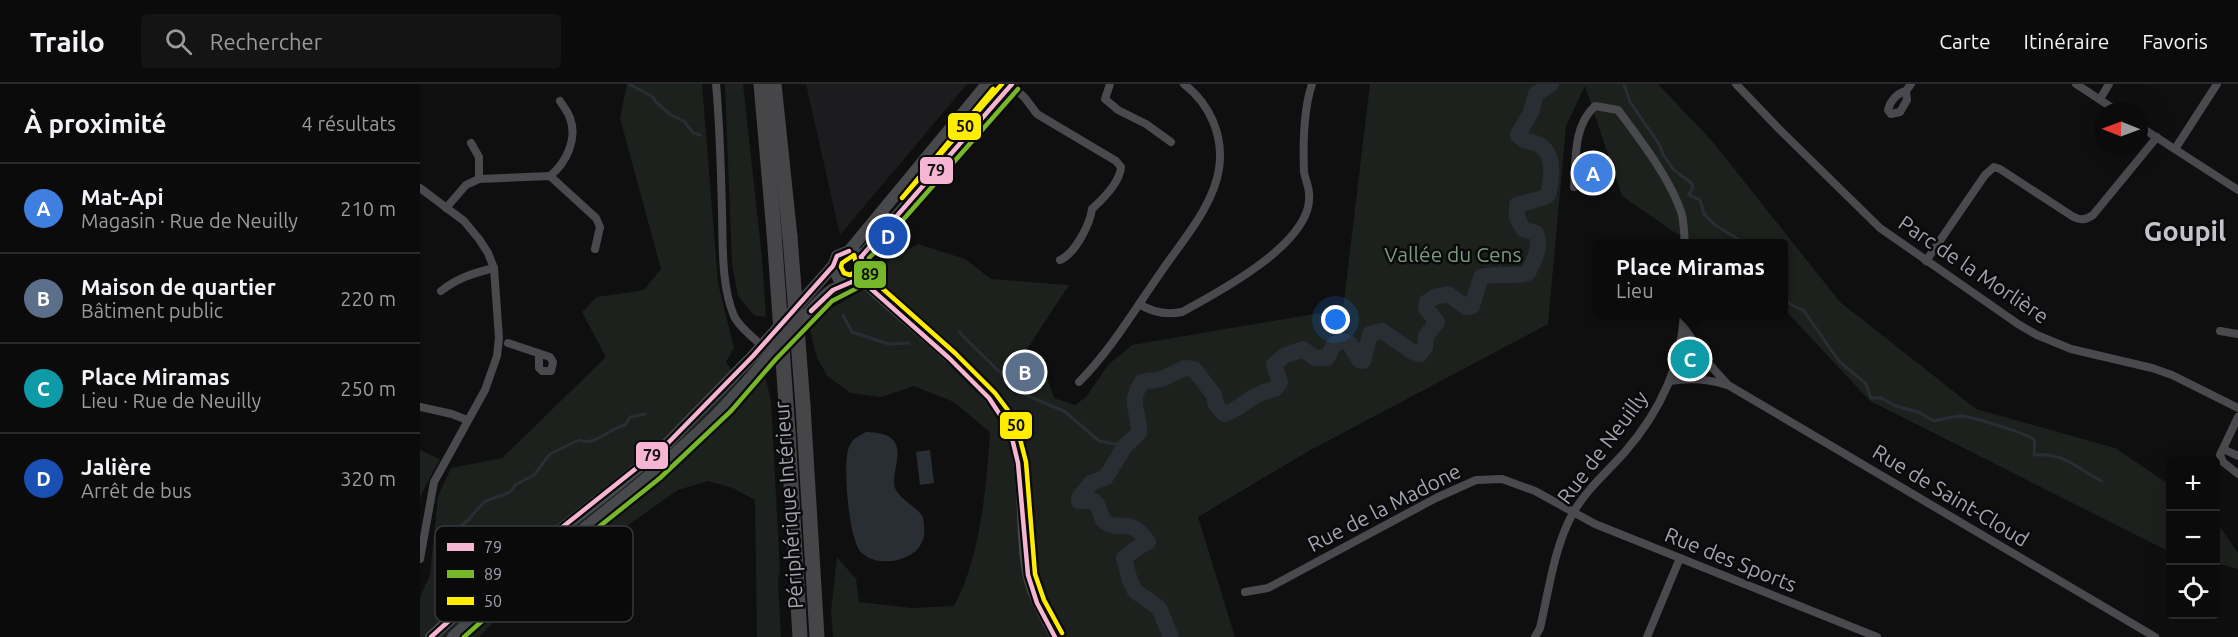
<!DOCTYPE html>
<html lang="fr">
<meta charset="utf-8">
<style>
:root{--surface:#0b0b0c;--page:#141415;--text:#f1f3f6;--muted:#9a9b9d;--line:#2b2b2d;--accent:#d93025}
body{margin:0;font-family:Ubuntu,sans-serif;background:var(--page);color:var(--text)}
.controls{position:absolute;right:18px;bottom:18px;display:grid;overflow:hidden;border-radius:6px;box-shadow:0 6px 24px #0002}
.controls button{width:54px;height:54px;display:grid;place-items:center;padding:0;border:0;border-bottom:2px solid var(--line);background:var(--surface);color:var(--text);font:30px sans-serif}
.compass{position:absolute;left:1674px;top:18px;width:54px;height:54px;border-radius:50%;background:var(--surface);box-shadow:0 6px 24px #0002;rotate:271deg}
.you{position:absolute;left:916px;top:236px;width:21px;height:21px;margin:-15px;border:4px solid #fff;border-radius:50%;background:#1a73e8;box-shadow:0 0 0 9px #1a73e833}
.badge{display:grid;place-items:center;width:39px;height:39px;border-radius:50%;background:var(--accent);color:#fff;font-size:20px;font-weight:700}
.pin{position:absolute;translate:-50% -50%;border:3px solid #fff;box-shadow:0 2px 6px #0006}
.popup{position:absolute;left:1173px;top:155px;width:195px;height:78px;box-sizing:border-box;display:grid;place-content:center;border-radius:6px;background:var(--surface);filter:drop-shadow(0 2px 4px #0005);font-size:20px;white-space:nowrap;color:var(--muted)}
.popup b{font-size:22px;color:var(--text)}
.popup::after{content:'';position:absolute;left:50%;top:100%;margin-left:-12px;border:12px solid transparent;border-top-color:var(--surface)}
.list{margin:0;padding:0;list-style:none}
h2{display:flex;justify-content:space-between;align-items:center;height:78px;margin:0;padding:0 24px;font-size:26px}
h2 small{font-size:20px;font-weight:400;color:var(--muted)}
.list li{display:grid;grid-template-columns:39px 1fr auto;gap:18px;align-items:center;box-sizing:border-box;height:90px;padding:0 24px;border-top:2px solid var(--line)}
.list b{display:block;font-size:22px;white-space:nowrap}
.list p{margin:0;font-size:20px;white-space:nowrap;color:var(--muted)}
.list em{font-size:20px;font-style:normal;color:var(--muted)}
.icon{flex:none;width:33px;height:33px;fill:none;stroke:currentColor;stroke-width:2;stroke-linecap:round;stroke-linejoin:round}
.map{position:relative;flex:none;width:1818px;height:553px;overflow:hidden}
header{display:flex;align-items:center;gap:36px;box-sizing:border-box;height:84px;padding:0 30px;background:var(--surface);border-bottom:2px solid var(--line)}
header strong{font-size:28px}
nav{display:flex;gap:33px;margin-inline-start:auto;font-size:21px}
.search{width:420px;height:54px;background:var(--page);display:flex;align-items:center;gap:15px;box-sizing:border-box;padding:0 21px;border-radius:6px;color:var(--muted);font-size:22px}
main{display:flex}
aside{flex:1;background:var(--surface)}
.map>svg:first-child{display:block}
</style>
<header>
<strong>Trailo</strong>
<div class="search"><svg class="icon" aria-label="search" viewBox="0 0 24 24"><circle cx="10" cy="10" r="6"/><path d="M15 15l6 6"/></svg>Rechercher</div>
<nav><a>Carte</a><a>Itinéraire</a><a>Favoris</a></nav>
</header>
<main>
<aside>
<h2>À proximité<small>4 résultats</small></h2>
<ul class="list">
<li><span class="badge" style="background:#3f7fe0">A</span><div><b>Mat-Api</b><p>Magasin · Rue de Neuilly</p></div><em>210 m</em></li>
<li><span class="badge" style="background:#5c6f8a">B</span><div><b>Maison de quartier</b><p>Bâtiment public</p></div><em>220 m</em></li>
<li><span class="badge" style="background:#0f9aa8">C</span><div><b>Place Miramas</b><p>Lieu · Rue de Neuilly</p></div><em>250 m</em></li>
<li><span class="badge" style="background:#1a4fb4">D</span><div><b>Jalière</b><p>Arrêt de bus</p></div><em>320 m</em></li>
</ul>
</aside>
<div class="map">
<svg width="1818" height="553" viewBox="0 0 1818 553">
<rect width="100%" height="100%" fill="#0f0f10"/>
<polygon fill="#1c1c1e" points="386,0 547,0 420,151"/>
<g fill="#1c211d">
<polygon points="207,0 282,0 298,199 314,264 306,278 320,297 346,295 351,317 360,488 358,495 361,553 337,553 335,416 313,404 288,397 258,406 80,531 59,553 0,553 0,513 10,491 18,412 31,384 82,374 186,273 162,228 177,213 224,206 241,185 200,34"/>
<polygon points="305,0 323,0 342,174 346,233 334,231 318,212 312,179"/>
<path d="M950,0h288l54,57 128,161 136,107 139,39 55,37v67l-300,-151 -87,-93v-64l-84,-1 -25,-11 -52,-36 -37,-110 -19,40 -18,198 -241,128 -109,65 37,120h-402l-2,-26 6,-54 19,22 3,23 53,6 42,-2c27,-50 32,-118 36,-174l-36,-30 -40,-16 -33,11 -30,-4 -23,-16 -11,-19 -9,-36 46,-27 19,-26 45,-25 47,15 26,20 78,6 -58,88 19,13 9,-12 8,4 7,20 21,7 11,-8 23,-33 23,-19 211,-36z"/>
<polygon points="0,366 20,375 1,411 0,420"/>
<polygon points="1796,437 1818,469 1818,485 1796,479"/>
</g>
<g fill="#292e35">
<path d="M446,348c54,1 20,40 30,58 6,11 20,16 27,27 1,9 3,19 -2,27 -10,19 -47,24 -61,7 -11,-13 -18,-87 -11,-104 3,-8 9,-11 17,-15z"/>
<polygon points="510,366 514,399 500,401 496,368"/>
</g>
<g fill="none" stroke-linecap="round" stroke-linejoin="round">
<g stroke="#292e35" stroke-width="3">
<polyline points="209,0 233,13 236,18 251,31 264,37 273,49 280,51"/>
<polyline points="1204,0 1210,18 1239,60 1244,72 1254,86 1270,98 1273,102 1269,111 1280,116 1284,130 1295,141 1326,160"/>
<path d="M1363,216l21,11 35,50 27,23 5,14h10l15,8 22,6 16,9c9,-2 18,-5 28,-5 10,1 68,18 72,24 2,4 0,10 0,15 32,-3 42,14 68,26"/>
<polyline points="423,231 432,248 469,260 489,259"/>
<polyline points="539,248 601,309 644,327 679,357 705,362"/>
<path d="M33,443h6l8,-6 18,-20 21,-7 5,-3 4,-6 19,-10 16,-21 29,-14c15,7 31,-12 46,-15l5,-8 15,-3"/>
</g>
<path stroke="#292e35" stroke-width="16" d="M751,553l-12,-29 -24,-17 -5,-10 -6,-23 11,-9 13,-7c-20,-28 -28,-9 -43,-20 -6,-5 -3,-14 -11,-21h-15v-3l12,-15 15,-6 19,-31 14,-13c1,-22 -12,-29 3,-51l20,-3 23,-11 9,1 20,26 2,10 8,9c20,-6 26,-21 51,-25l5,-7 -6,-17 10,-9 19,-7 12,9h12l7,-14 8,-3 8,3 9,16 4,1 7,-27 12,-3 31,21 7,2 5,-7 1,-11 11,-14 -11,-14 1,-6 8,-5 13,-3 18,13 6,-1 9,-29c15,-5 31,1 47,-4 6,-13 14,-26 8,-40l-13,-4 -6,-12v-12c11,-4 21,-4 31,-10 4,-17 8,-45 -13,-52 -7,-2 -11,-1 -17,-8l13,-23 5,-18 15,-10"/>
<g stroke="#4a4a4e" stroke-width="8">
<path d="M296,0c4,43 5,85 6,128 1,33 -1,73 12,104 5,11 19,21 28,30"/>
<polyline points="690,0 685,15 698,26 726,40 751,58"/>
<polyline points="1316,0 1358,44 1460,144 1598,240 1617,251 1651,265 1732,284 1752,291 1818,324"/>
<polyline points="1656,0 1697,27"/>
<path d="M591,1l14,13 12,16 79,47 5,6c-1,15 -18,32 -29,42 -2,15 -17,45 -32,51"/>
<path d="M1486,7l1,9 -7,12 -9,2 -3,-4c2,-9 9,-17 18,-19l5,-7"/>
<polyline points="1680,15 1689,0"/>
<polyline points="1719,42 1818,106"/>
<polyline points="51,59 59,73 59,95"/>
<polyline points="1755,65 1797,0"/>
<path d="M130,92c16,-13 28,-37 20,-58 -2,-6 -7,-12 -10,-17"/>
<path d="M1154,103c2,-28 -1,-61 21,-81l23,4c21,28 54,71 64,105 2,9 2,19 3,29"/>
<polyline points="0,104 44,137 59,155 68,169 74,184 79,254 77,272 65,306 14,398 0,475"/>
<polyline points="26,124 46,101 59,95 130,92 176,134 180,143 175,165"/>
<path d="M1506,177l59,-86 9,-8 6,2 72,47c9,5 13,4 21,-1l64,-78"/>
<path d="M21,207c16,-13 33,-18 53,-23"/>
<path d="M719,220c13,8 28,11 43,8 37,-20 132,-70 127,-118 0,-8 -4,-15 -5,-22 -1,-26 0,-64 8,-88"/>
<polyline points="1263,242 1289,280 1308,301 1735,553"/>
<polyline points="1800,247 1818,250"/>
<polyline points="88,259 130,273 133,278 131,287 122,287 119,284 119,270"/>
<path d="M1250,297c19,-3 38,-2 57,4"/>
<path d="M659,298c32,-32 56,-73 82,-110 21,-31 52,-65 58,-103 5,-33 -9,-65 -35,-85"/>
<polyline points="0,323 32,330 47,336"/>
<polyline points="1818,333 1800,371 1803,378 1818,390"/>
<polyline points="1803,365 1818,372"/>
<polyline points="825,508 848,504 1016,414 1056,396 1082,395 1115,407 1175,440 1457,553"/>
<path d="M1115,553l5,-9c9,-38 14,-81 33,-115 13,-23 33,-40 51,-60 35,-40 58,-87 60,-141"/>
<polyline points="1227,553 1260,474"/>
</g>
<path stroke="#4a4a4e" stroke-width="10" d="M440,195c33,31 69,59 102,91 18,18 38,36 48,60 16,43 9,91 16,136 3,25 17,49 29,71"/>
<g stroke="#48494c" stroke-width="12">
<polyline points="429,167 567,0"/>
<polyline points="441,173 592,0"/>
<polyline points="11,553 61,508 195,403 248,359 333,272 413,182"/>
<path d="M33,553c81,-74 172,-135 252,-211 34,-32 62,-70 95,-104 10,-10 20,-24 32,-32 12,-7 41,-9 31,-30 -3,-6 -8,-8 -14,-9l-12,5 -4,12 6,11 10,4"/>
</g>
<g stroke="#464649" stroke-width="15">
<polyline points="341,0 354,148"/>
<polyline points="354,0 370,153"/>
<polyline points="383,322 397,553"/>
<polyline points="368,348 380,553"/>
</g>
<g stroke="#464649" stroke-width="15">
<polyline points="354,148 368,348"/>
<polyline points="370,153 383,322"/>
</g>
<g stroke="#0a0a0b" stroke-width="9">
<g id="bus-1">
<polyline points="441,173 592,0"/>
<polyline points="440,195 529,274 569,314 590,346 598,379 608,491 617,519 635,553"/>
<polyline points="391,227 413,206 441,194 445,184 441,173"/>
<polyline points="11,553 61,508 248,359 333,272 413,182 417,172 429,167"/>
</g>
</g>
<g stroke="#0a0a0b" stroke-width="9">
<polyline id="bus-2" points="44,553 71,529 240,394 311,327 356,275 412,217 447,199 452,185 449,174 453,170 598,5"/>
</g>
<g stroke="#0a0a0b" stroke-width="9">
<g id="bus-3">
<polyline points="573,5 482,114 582,0"/>
<polygon points="434,171 437,184 435,188 430,191 424,189 421,183 422,179"/>
<polyline points="445,189 535,269 575,309 587,325 597,343 606,378 615,490 624,516 642,549"/>
</g>
</g>
<use href="#bus-1" stroke="#f5b5d3" stroke-width="4.5"/>
<use href="#bus-2" stroke="#76b82a" stroke-width="4.5"/>
<use href="#bus-3" stroke="#ffed00" stroke-width="4.5"/>
</g>
<g text-anchor="middle" dominant-baseline="central" stroke-width="5" stroke-linejoin="round" paint-order="stroke">
<g font-size="21" fill="#799980" stroke="#0a0a0b">
<text x="1033" y="170">Vallée du Cens</text>
</g>
<g font-size="21" fill="#a1a3b0" stroke="#0a0a0b">
<text transform="translate(1554 185) rotate(34)">Parc de la Morlière</text>
<text transform="translate(1182 363) rotate(-53)">Rue de Neuilly</text>
<text transform="translate(1531 411) rotate(31)">Rue de Saint-Cloud</text>
<text transform="translate(368 421) rotate(-94)">Périphérique Intérieur</text>
<text transform="translate(964 423) rotate(-27)">Rue de la Madone</text>
<text transform="translate(1311 475) rotate(22)">Rue des Sports</text>
</g>
<g font-size="27" font-weight="bold" fill="#c2c3cc" stroke="#0a0a0b">
<text x="1765" y="147">Goupil</text>
</g>
</g>
<rect x="15" y="442" width="198" height="96" rx="9" fill="#0a0a0b" stroke="#37383d" stroke-width="1.5"/>
<rect x="27" y="459" width="27" height="8" fill="#f5b5d3"/>
<rect x="27" y="486" width="27" height="8" fill="#76b82a"/>
<rect x="27" y="513" width="27" height="8" fill="#ffed00"/>
<g font-size="16" fill="#a1a3b0">
<text x="64" y="469">79</text>
<text x="64" y="496">89</text>
<text x="64" y="523">50</text>
</g>
<g stroke="#0a0a0b" stroke-width="2">
<rect x="527" y="28" width="35" height="29" rx="6" fill="#ffed00"/>
<rect x="499" y="72" width="35" height="29" rx="6" fill="#f5b5d3"/>
<rect x="433" y="176" width="34" height="29" rx="6" fill="#76b82a"/>
<rect x="579" y="327" width="34" height="29" rx="6" fill="#ffed00"/>
<rect x="215" y="357" width="34" height="29" rx="6" fill="#f5b5d3"/>
</g>
<g font-size="16" text-anchor="middle" font-weight="bold" fill="#111">
<text x="545" y="48">50</text>
<text x="516" y="92">79</text>
<text x="450" y="196">89</text>
<text x="596" y="347">50</text>
<text x="232" y="377">79</text>
</g>
</svg>
<div class="controls">
<button>+</button>
<button>−</button>
<button><svg class="icon" aria-label="locate" viewBox="0 0 24 24"><circle cx="12" cy="12" r="6"/><path d="M12 2v4M12 18v4M2 12h4M18 12h4"/></svg></button>
</div>
<svg class="compass" viewBox="-18 -18 36 36"><path d="M0-13l5 13h-10z" fill="#e53935"/><path d="M0 13l5-13h-10z" fill="#9a9b9d"/></svg>
<div class="you"></div>
<div class="pin badge" style="left:1173px;top:89px;background:#3f7fe0">A</div>
<div class="pin badge" style="left:605px;top:288px;background:#5c6f8a">B</div>
<div class="pin badge" style="left:1270px;top:275px;background:#0f9aa8">C</div>
<div class="popup"><b>Place Miramas</b>Lieu</div>
<div class="pin badge" style="left:468px;top:152px;background:#1a4fb4">D</div>
</div>
</main>
